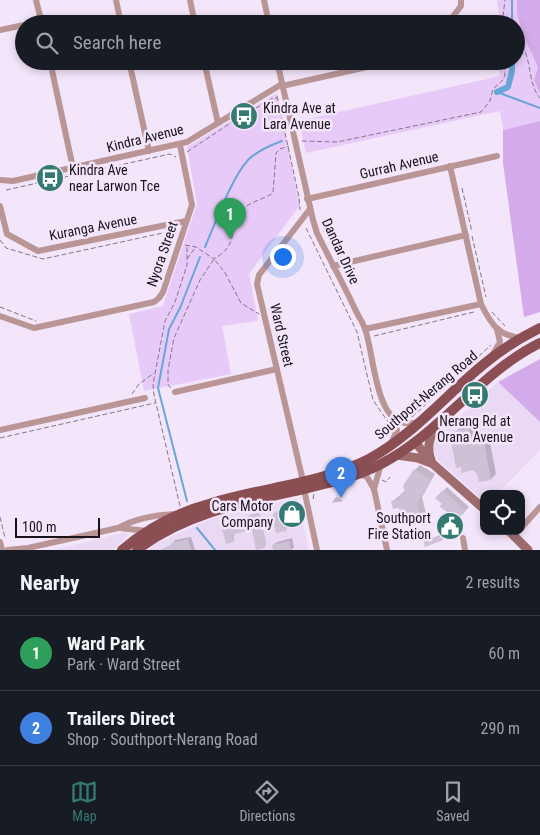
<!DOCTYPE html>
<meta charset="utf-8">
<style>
:root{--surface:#171b24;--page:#20242c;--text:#f1f3f6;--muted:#9ea1a6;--line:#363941;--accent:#347a72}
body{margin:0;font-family:"Roboto Condensed",sans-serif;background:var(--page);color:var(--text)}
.controls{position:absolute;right:15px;bottom:15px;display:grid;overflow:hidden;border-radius:10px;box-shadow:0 2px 8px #0003}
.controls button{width:45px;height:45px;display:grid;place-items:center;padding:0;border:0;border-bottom:1px solid var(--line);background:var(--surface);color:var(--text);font:25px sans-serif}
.scale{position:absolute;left:15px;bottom:12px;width:85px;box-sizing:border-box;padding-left:5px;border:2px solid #18131a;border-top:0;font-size:14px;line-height:18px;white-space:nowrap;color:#18131a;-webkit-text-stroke:4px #f3e5fa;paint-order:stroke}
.you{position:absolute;left:282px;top:256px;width:18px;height:18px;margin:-12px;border:4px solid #fff;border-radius:50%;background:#1a73e8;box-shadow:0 0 0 8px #1a73e833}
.badge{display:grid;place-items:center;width:32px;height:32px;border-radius:50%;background:var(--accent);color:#fff;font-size:16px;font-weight:700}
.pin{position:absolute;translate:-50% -41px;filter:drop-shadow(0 1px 2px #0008)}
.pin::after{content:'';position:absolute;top:26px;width:18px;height:15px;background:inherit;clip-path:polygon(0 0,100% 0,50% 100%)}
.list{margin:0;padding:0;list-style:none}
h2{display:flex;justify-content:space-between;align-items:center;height:65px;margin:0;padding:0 20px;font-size:21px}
h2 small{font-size:16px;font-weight:400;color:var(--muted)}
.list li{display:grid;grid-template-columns:32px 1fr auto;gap:15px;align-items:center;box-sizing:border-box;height:75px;padding:0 20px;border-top:1px solid var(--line)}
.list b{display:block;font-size:19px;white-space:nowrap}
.list p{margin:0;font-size:16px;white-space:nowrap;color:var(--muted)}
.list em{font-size:16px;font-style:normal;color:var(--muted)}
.icon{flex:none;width:28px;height:28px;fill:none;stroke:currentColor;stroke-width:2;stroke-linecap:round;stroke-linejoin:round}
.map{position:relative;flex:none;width:540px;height:550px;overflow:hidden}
.search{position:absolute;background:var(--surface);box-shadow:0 2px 8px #0003;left:15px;right:15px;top:15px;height:55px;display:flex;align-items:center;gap:12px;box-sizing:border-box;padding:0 18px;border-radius:28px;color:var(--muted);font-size:19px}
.sheet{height:215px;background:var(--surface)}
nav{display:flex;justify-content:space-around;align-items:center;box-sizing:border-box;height:70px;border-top:1px solid var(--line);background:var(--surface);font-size:14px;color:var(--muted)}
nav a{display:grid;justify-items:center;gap:2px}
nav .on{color:var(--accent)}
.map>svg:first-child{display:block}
</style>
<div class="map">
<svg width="540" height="550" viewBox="0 0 540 550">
<rect width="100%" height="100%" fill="#f3e5fa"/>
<g fill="#ead9f4">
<polygon points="498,382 540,422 540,450 497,494 484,494 484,501 438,460 433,449 436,439"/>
<polygon points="297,498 309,550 149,550 159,542 213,518"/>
<polygon points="127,532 127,537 113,550 54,550"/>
</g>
<g fill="#e8caf9">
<polygon points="497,0 517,0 517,14 523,35 538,67 534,80 540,93 540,121 503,130 500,111 306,153 299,121 500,76 499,61 516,61 516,24 500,24"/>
<polygon points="277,93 300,205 249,274 258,321 222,326 231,374 144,391 129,314 163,306 197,204 187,147"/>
</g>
<g fill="#d4abea">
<polygon points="517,0 540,0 540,93 534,80 538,67 523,35 517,14"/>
<polygon points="540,121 540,312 524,317 503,163 503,130"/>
<polygon points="540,359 540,422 498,382"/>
</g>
<g fill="#0003">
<polygon points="474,423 476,435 488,432 496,474 491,479 478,474 451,435 464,425"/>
<polygon points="420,465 435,474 422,497 427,518 422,523 393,501 406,490 415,470"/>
<polygon points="447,487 469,507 460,516 437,498"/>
<polygon points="337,497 343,501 332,503 335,498"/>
<polygon points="297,502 299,512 297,515 286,517 288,527 286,529 275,514 278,511 286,509 285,506 288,504"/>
<polygon points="259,513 266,543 263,547 253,529 234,533 233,535 234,540 227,542 235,526 235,522 250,519 250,515"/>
<polygon points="191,537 195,550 161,550 173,544 175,540"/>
<polygon points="292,538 294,547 291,550 275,550 273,545 277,542"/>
</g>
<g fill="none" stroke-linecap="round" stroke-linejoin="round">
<g stroke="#68a6d7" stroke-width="2">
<polyline points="512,0 512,24"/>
<polyline points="497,92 540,108"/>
<path d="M205,247c10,-23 27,-70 43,-87 9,-9 23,-15 34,-19"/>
<polyline points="187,501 158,388 169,329 180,308 200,257"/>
<polyline points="197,528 215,550"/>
</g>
<polyline stroke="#68a6d7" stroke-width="6" points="497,92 508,87 512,71 512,61"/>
</g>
<g fill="#cec1d6">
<polygon points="469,428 471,439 483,436 491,480 479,482 477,474 473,470 461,473 461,467 456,468 450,435 458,433 458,430"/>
<polygon points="414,469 431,480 417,503 422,524 407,526 405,524 403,511 400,512 399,508 393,509 391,501 401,499 400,495 406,494 403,486"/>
<polygon points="443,490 466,511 460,517 457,515 455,518 439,506 442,504 435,498"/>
<polygon points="294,504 297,516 284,519 287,531 276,533 272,517 274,513 285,510 284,506"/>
<polygon points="258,513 260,515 266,545 264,548 256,550 252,530 234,534 235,536 232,536 234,542 226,544 222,529 233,526 233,523 249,519 248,516"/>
<polygon points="441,534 443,540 425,547 423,538 432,535 433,538"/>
<polygon points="188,539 191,550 162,550 171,545 171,543"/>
<polygon points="289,541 291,550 273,550 272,545"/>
</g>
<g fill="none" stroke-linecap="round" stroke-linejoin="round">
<g stroke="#817785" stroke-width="1" stroke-dasharray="5 2.5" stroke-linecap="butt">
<polyline points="502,24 505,0"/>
<path d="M516,41c17,8 10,42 24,57"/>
<polyline points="277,96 299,197 300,210"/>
<polyline points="302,141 337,142 481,112 490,101 493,89 503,80 505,75 504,61"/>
<polyline points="187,152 232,122 245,119 251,111 271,99 277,98"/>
<polyline points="462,188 472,232"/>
<polyline points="6,190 170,154 176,157"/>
<polyline points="306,228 357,332 373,400 388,422"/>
<polyline points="472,236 486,297"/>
<polyline points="0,240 6,248 43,259 172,231 175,233"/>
<path d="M185,245l11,2 18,12c25,-15 14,-26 26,-46 6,-11 23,-13 33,-20l3,-40 4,-4 9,-3"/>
<polyline points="187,259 195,248"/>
<polyline points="0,307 36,321"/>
<polyline points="492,312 505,326"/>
<polyline points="374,336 474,312"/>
<polyline points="171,388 168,385 168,370 174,338 200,280 214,259 224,271 241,303 259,314"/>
<polyline points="132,394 139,384 154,373"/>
<polyline points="474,402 484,393"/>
<polyline points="412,417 491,345"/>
<polyline points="0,438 155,403"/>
<polyline points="382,480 386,482 390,477"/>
<polyline points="313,499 314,494"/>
<polyline points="180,506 154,395 153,384 165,321 175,302 187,265 187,246"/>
<polyline points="0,517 5,538"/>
</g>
<g stroke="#ba9596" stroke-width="6">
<polyline points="36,0 42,24"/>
<polyline points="116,0 121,24"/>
<polyline points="190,0 195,24"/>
<polyline points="264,0 269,24"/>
<polyline points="447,24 461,6 461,0"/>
<polyline points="0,30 24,25"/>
<polyline points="50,61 73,168"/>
<polyline points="129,61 149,151"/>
<polyline points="204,61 218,123"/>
<path d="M277,61l36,159 4,13c12,25 26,50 38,76 3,7 8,13 10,20 10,25 9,106 52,93"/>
<polyline points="282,86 394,61"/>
<path d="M450,166l31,138c10,20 17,32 41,34"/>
<polyline points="0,180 13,181 187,142 282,84"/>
<polyline points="307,199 497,156"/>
<polyline points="0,206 7,234 38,251 186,221"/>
<polyline points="333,266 466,235"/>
<polyline points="0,316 34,328 154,302 159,298 163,292 192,205 180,145"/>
<polyline points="365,329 481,304"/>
<polyline points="493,354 500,342 497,329"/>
<polyline points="175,392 277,369"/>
<polyline points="0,430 145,398"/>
<polyline points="391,444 397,430 394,419"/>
<polyline points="359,474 367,477 374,489 387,550"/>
<polyline points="303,481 257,284 259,275 310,209"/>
<polyline points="304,489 317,550"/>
<polyline points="374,489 381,464"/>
<polyline points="120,528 147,531"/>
<polyline points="521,528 540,507"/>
<polyline points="463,538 465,550"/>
<polyline points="0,542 2,549"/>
<path d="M8,550l20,-2 90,-20c16,-9 38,-13 57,-14"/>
</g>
<g stroke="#9f6c6e" stroke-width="9">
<polyline points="415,442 433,464 484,509"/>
<polyline points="397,455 418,458 431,463"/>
<path d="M431,460c-5,-14 -1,-22 5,-35"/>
<polyline points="509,531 528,550"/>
</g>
<g stroke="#8b4e52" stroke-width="10">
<path d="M122,550c26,-22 56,-38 90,-47 52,-16 108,-19 157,-44 46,-25 79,-67 120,-99 15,-12 33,-23 51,-32"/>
<path d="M137,550c45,-35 103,-47 158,-59 30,-7 59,-13 86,-27 60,-31 98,-91 159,-121"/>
</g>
</g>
<defs>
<g id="bus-disc" transform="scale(1.4375)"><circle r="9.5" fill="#347a72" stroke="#f3e5fa"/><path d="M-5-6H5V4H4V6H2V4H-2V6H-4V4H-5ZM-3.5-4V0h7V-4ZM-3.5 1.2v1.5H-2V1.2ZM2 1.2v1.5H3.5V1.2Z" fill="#fff"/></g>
<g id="shop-disc" transform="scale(1.4375)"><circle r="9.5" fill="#347a72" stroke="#f3e5fa"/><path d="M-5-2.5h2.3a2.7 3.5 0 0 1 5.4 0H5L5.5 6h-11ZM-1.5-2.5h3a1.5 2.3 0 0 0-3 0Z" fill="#fff"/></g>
<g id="civic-disc" transform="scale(1.4375)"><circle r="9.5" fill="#347a72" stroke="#f3e5fa"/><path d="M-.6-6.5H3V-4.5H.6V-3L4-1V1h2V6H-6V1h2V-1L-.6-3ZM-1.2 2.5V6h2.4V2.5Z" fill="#fff"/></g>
</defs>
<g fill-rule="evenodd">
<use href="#bus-disc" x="244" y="116"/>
<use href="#bus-disc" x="50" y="178"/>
<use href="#bus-disc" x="475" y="395"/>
<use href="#shop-disc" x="292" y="514"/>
<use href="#civic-disc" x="450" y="526"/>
</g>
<g text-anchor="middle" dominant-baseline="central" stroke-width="5" stroke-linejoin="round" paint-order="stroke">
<g font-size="14" fill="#18131a" stroke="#f3e5fa" text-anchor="start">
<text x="263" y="108">Kindra Ave at<tspan x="263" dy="16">Lara Avenue</tspan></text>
<text x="69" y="170">Kindra Ave<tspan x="69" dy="16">near Larwon Tce</tspan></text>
<text x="475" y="421" text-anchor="middle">Nerang Rd at<tspan x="475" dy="16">Orana Avenue</tspan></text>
<text x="273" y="506" text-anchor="end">Cars Motor<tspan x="273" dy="16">Company</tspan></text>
<text x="431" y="518" text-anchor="end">Southport<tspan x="431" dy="16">Fire Station</tspan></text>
</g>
<g font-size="14" fill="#18131a" stroke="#f3e5fa">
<text transform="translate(145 138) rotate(-14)">Kindra Avenue</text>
<text transform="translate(399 165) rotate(-13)">Gurrah Avenue</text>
<text transform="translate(93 227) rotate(-11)">Kuranga Avenue</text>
<text transform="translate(341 251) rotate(65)">Dandar Drive</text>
<text transform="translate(162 254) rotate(-71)">Nyora Street</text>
<text transform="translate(282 335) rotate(77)">Ward Street</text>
<text transform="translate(426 395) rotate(-40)">Southport-Nerang Road</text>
</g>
</g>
</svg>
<div class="controls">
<button><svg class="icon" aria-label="locate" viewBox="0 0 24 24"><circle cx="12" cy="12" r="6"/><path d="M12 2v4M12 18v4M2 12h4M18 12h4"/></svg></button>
</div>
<div class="scale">100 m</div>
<div class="you"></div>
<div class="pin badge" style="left:230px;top:239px;background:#2e9e5b">1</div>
<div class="pin badge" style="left:341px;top:498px;background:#3f7fe0">2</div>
<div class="search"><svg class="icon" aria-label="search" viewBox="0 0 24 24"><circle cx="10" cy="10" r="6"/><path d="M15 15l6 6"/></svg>Search here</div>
</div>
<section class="sheet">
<h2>Nearby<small>2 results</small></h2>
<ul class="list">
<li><span class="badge" style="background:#2e9e5b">1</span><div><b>Ward Park</b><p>Park · Ward Street</p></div><em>60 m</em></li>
<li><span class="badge" style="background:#3f7fe0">2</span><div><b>Trailers Direct</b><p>Shop · Southport-Nerang Road</p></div><em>290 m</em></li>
</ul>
</section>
<nav>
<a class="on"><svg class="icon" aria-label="map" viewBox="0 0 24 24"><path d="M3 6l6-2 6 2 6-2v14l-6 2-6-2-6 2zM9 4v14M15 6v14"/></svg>Map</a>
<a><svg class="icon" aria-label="directions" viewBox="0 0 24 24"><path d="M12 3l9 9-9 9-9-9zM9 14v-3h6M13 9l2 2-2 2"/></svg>Directions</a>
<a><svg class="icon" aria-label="saved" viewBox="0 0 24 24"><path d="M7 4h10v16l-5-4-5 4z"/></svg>Saved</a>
</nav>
